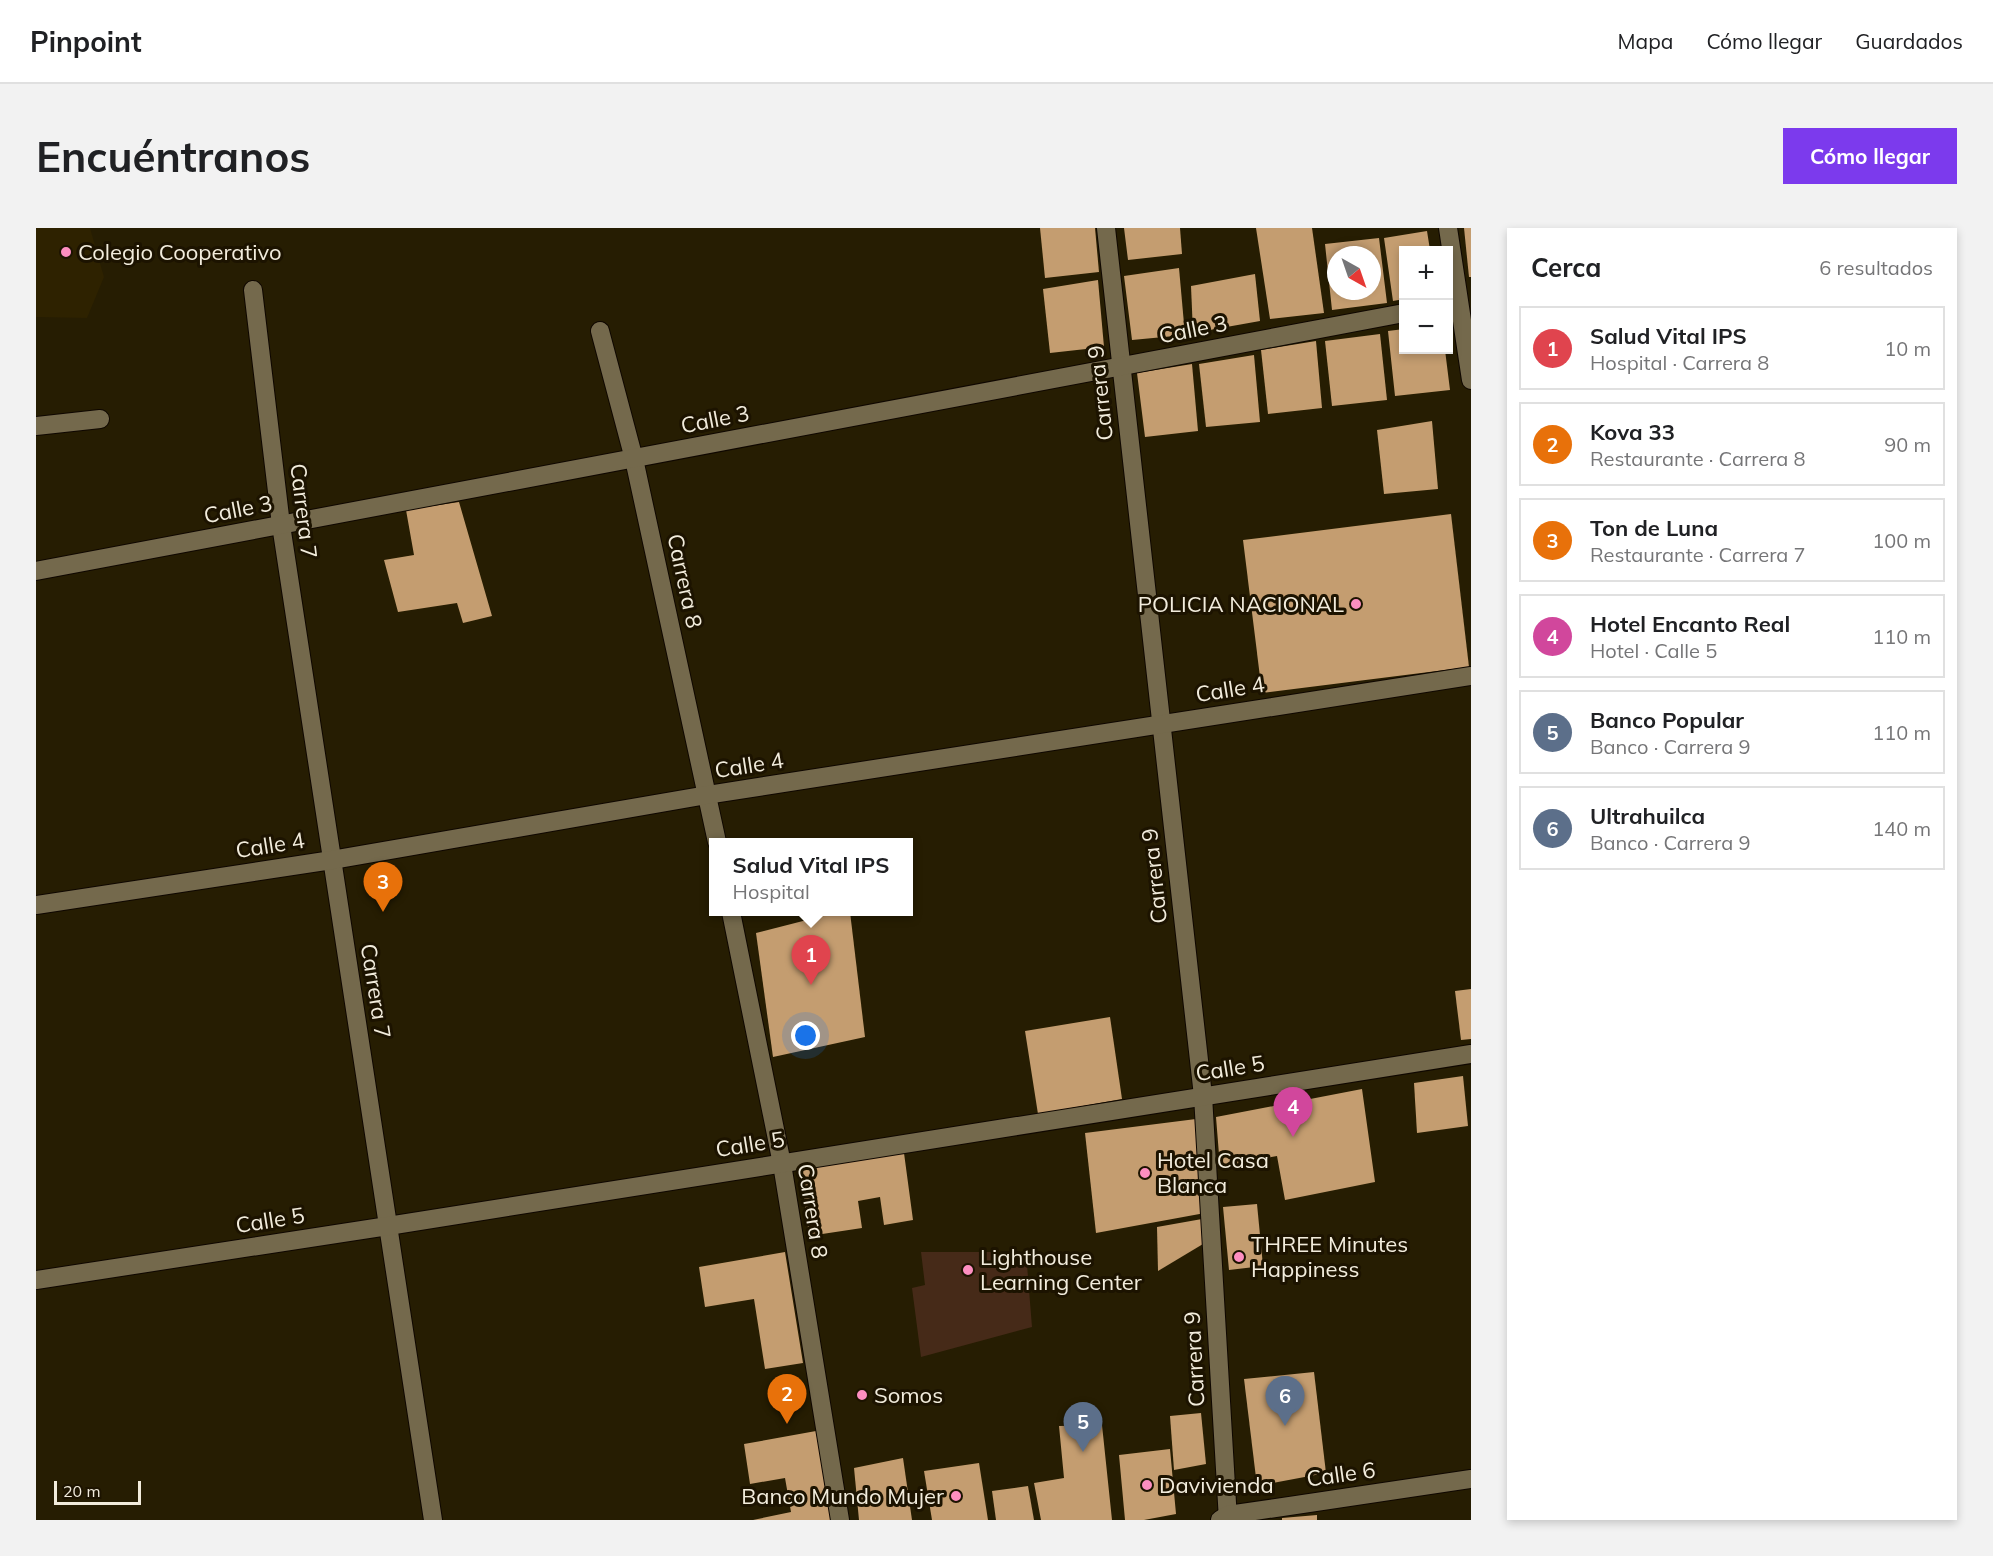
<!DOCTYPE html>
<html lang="es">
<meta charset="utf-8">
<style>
:root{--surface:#fff;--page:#f2f2f2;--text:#202124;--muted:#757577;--line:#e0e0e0;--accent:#7c3aed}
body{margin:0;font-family:Mulish,sans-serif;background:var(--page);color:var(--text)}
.controls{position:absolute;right:18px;top:18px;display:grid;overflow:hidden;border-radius:0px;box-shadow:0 3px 9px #0003}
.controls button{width:54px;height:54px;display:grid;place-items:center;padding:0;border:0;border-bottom:2px solid var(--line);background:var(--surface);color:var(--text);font:30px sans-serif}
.compass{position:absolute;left:1291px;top:18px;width:54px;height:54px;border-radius:50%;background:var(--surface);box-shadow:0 3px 9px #0003;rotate:140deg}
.scale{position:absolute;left:18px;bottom:15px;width:87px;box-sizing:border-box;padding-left:6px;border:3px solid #f2ecdc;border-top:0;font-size:16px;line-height:21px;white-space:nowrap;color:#f2ecdc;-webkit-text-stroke:4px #1c1300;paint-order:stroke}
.you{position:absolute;left:770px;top:808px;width:21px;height:21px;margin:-15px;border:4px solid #fff;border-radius:50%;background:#1a73e8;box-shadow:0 0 0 9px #1a73e833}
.badge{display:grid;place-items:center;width:39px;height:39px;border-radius:50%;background:var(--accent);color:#fff;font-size:20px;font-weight:700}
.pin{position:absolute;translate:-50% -50px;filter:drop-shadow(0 2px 3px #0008)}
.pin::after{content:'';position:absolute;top:32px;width:21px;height:18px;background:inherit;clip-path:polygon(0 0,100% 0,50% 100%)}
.popup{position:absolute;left:673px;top:610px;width:204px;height:78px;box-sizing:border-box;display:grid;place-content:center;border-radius:0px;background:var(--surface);filter:drop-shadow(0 2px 4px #0005);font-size:20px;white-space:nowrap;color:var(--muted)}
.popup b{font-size:22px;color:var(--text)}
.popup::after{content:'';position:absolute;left:50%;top:100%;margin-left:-12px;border:12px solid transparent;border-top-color:var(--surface)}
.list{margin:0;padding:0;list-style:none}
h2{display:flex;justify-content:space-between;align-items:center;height:78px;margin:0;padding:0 24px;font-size:26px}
h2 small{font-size:20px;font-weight:400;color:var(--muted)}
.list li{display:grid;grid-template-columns:39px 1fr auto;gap:18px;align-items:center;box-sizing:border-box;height:84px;margin:0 12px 12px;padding:0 12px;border:2px solid var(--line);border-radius:0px}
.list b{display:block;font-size:22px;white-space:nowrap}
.list p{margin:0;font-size:20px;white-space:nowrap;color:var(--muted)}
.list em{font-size:20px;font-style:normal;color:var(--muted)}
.map{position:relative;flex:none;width:1435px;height:1292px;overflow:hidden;border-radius:0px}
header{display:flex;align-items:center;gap:36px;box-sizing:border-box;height:84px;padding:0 30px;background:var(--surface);border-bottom:2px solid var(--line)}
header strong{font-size:28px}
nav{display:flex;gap:33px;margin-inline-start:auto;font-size:21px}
.intro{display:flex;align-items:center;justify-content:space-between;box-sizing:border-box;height:144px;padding:0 36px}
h1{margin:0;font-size:42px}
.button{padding:15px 27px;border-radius:0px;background:var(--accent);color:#fff;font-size:21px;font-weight:700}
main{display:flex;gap:36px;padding:0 36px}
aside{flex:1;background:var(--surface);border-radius:0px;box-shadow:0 3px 9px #0003}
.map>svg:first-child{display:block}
</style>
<header>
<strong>Pinpoint</strong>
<nav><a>Mapa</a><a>Cómo llegar</a><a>Guardados</a></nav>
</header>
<div class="intro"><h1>Encuéntranos</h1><a class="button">Cómo llegar</a></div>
<main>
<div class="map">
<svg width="1435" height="1292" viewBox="0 0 1435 1292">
<rect width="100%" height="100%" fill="#261d02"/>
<polygon fill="#2e2200" points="0,0 54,0 68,49 51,90 0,89"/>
<polygon fill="#462a18" points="885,1024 990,1024 996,1099 885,1129 876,1060 889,1057"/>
<g fill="#c49d70" fill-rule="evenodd">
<polygon points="1004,0 1059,0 1063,44 1009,50"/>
<polygon points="1088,0 1144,0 1146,26 1092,32"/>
<polygon points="1220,0 1276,0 1288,85 1234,91"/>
<polygon points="1428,0 1435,0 1435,49 1433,49"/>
<polygon points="1391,3 1394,22 1368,22 1368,71 1357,73 1348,10"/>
<path d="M1343,10l8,65 -55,7 -7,-66zM1300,27h36v36h-36z"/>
<polygon points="1143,40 1149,107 1096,112 1088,48"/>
<polygon points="1219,46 1224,93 1157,105 1155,58"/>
<polygon points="1062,52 1068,119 1014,125 1007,61"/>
<polygon points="1368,101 1368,122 1409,122 1414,162 1359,168 1352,103"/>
<polygon points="1344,106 1351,172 1296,178 1289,113"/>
<polygon points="1280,113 1286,180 1232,186 1225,122"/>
<polygon points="1218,127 1224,194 1170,199 1163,136"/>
<polygon points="1156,136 1162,203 1109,209 1101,145"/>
<polygon points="1396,193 1402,261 1348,266 1341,202"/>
<polygon points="423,274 456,388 427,395 421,375 362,384 348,332 378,327 370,282"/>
<polygon points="1415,286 1433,439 1226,465 1207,312"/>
<polygon points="802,684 814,684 829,809 737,829 720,705"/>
<polygon points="1435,761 1435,811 1425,812 1419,763"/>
<polygon points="1074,789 1086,871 1002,886 989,803"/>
<polygon points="1427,848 1432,898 1381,905 1378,855"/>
<polygon points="1326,861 1339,954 1249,972 1241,928 1184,939 1180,889"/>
<polygon points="1160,891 1169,985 1060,1005 1049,905"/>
<polygon points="868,925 877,992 848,997 844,969 822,973 826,1000 773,1008 764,940"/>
<polygon points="1221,976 1227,1038 1193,1042 1187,979"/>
<polygon points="1166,991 1167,1016 1122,1043 1121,999"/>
<polygon points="749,1024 767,1135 729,1141 718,1071 669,1079 663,1039"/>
<polygon points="1278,1144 1290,1245 1221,1258 1208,1151"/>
<polygon points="1165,1185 1170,1236 1138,1242 1134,1188"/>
<polygon points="1066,1197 1076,1292 1005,1292 998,1255 1028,1250 1023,1198"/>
<polygon points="780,1203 795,1292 717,1292 755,1284 749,1250 714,1256 708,1216"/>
<polygon points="1134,1221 1140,1286 1108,1292 1089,1292 1083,1227"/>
<polygon points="867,1230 876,1292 823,1292 818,1240"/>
<polygon points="943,1235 952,1292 896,1292 888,1243"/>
<polygon points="992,1258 998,1292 960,1292 956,1263"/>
<polygon points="1281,1287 1281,1292 1246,1292 1246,1290"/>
</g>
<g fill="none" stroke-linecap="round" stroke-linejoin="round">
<g stroke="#0f0700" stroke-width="20">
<g id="minor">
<polyline points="1070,0 1167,868 1192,1292"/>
<polyline points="1412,0 1435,152"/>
<polyline points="217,62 245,297 397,1292"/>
<polyline points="564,103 598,231 681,614"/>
<polyline points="0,198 64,191"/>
<polyline points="0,343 1368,85"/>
<polyline points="0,677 296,632 671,567 1435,448"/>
<polyline points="695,684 746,936 804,1292"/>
<polyline points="0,1052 352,998 1435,826"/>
<polyline points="1184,1292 1192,1287 1435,1251"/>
</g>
</g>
<use href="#minor" stroke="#74694c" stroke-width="18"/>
</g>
<g fill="#fd8ec0" stroke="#1c1300" stroke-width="2">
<circle cx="30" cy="24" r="6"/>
<circle cx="1320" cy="376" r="6"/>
<circle cx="1109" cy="945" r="6"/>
<circle cx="1203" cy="1029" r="6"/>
<circle cx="932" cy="1042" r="6"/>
<circle cx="826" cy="1167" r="6"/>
<circle cx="1111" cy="1257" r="6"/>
<circle cx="920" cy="1268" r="6"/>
</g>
<g text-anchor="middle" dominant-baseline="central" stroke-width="6" stroke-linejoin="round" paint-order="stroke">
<g font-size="22" fill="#f2ecdc" stroke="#1c1300" text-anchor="start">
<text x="42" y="24">Colegio Cooperativo</text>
<text x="1308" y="376" text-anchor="end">POLICIA NACIONAL</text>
<text x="1121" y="932">Hotel Casa<tspan x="1121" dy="25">Blanca</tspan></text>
<text x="1215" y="1016">THREE Minutes<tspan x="1215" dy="25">Happiness</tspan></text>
<text x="944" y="1029">Lighthouse<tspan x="944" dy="25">Learning Center</tspan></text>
<text x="838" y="1167">Somos</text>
<text x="1123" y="1257">Davivienda</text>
<text x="908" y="1268" text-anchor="end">Banco Mundo Mujer</text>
</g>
<g font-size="22" fill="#f2ecdc" stroke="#1c1300">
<text transform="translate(1157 101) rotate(-11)">Calle 3</text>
<text transform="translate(1064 165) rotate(-96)">Carrera 9</text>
<text transform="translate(679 191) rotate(-11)">Calle 3</text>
<text transform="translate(202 281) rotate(-11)">Calle 3</text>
<text transform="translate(268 283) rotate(83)">Carrera 7</text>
<text transform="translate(649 353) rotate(78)">Carrera 8</text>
<text transform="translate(1194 461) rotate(-9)">Calle 4</text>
<text transform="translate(713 537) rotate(-9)">Calle 4</text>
<text transform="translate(234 617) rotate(-9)">Calle 4</text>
<text transform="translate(1118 648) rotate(-96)">Carrera 9</text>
<text transform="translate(340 763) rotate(81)">Carrera 7</text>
<text transform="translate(1194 840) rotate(-9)">Calle 5</text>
<text transform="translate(714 916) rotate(-9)">Calle 5</text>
<text transform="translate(777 983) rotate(81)">Carrera 8</text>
<text transform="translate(234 992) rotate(-9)">Calle 5</text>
<text transform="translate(1158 1131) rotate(-93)">Carrera 9</text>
<text transform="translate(1305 1246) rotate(-8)">Calle 6</text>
</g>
</g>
</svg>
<div class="controls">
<button>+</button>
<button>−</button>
</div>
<svg class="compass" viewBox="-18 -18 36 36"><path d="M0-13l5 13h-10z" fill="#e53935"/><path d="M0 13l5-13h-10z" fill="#757577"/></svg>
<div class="scale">20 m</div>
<div class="you"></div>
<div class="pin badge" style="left:775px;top:757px;background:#e0444e">1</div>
<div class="popup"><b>Salud Vital IPS</b>Hospital</div>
<div class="pin badge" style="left:751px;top:1196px;background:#e8710a">2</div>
<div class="pin badge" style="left:347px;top:684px;background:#e8710a">3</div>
<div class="pin badge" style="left:1257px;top:909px;background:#d1479c">4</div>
<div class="pin badge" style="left:1047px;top:1224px;background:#5c6f8a">5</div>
<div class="pin badge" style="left:1249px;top:1198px;background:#5c6f8a">6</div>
</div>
<aside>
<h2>Cerca<small>6 resultados</small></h2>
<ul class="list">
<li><span class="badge" style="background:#e0444e">1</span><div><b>Salud Vital IPS</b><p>Hospital · Carrera 8</p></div><em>10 m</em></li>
<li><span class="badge" style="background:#e8710a">2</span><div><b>Kova 33</b><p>Restaurante · Carrera 8</p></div><em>90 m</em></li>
<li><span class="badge" style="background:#e8710a">3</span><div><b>Ton de Luna</b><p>Restaurante · Carrera 7</p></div><em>100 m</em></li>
<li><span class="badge" style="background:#d1479c">4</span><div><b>Hotel Encanto Real</b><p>Hotel · Calle 5</p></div><em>110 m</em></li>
<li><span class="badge" style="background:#5c6f8a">5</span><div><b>Banco Popular</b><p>Banco · Carrera 9</p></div><em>110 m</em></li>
<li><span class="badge" style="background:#5c6f8a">6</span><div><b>Ultrahuilca</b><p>Banco · Carrera 9</p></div><em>140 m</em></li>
</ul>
</aside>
</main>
